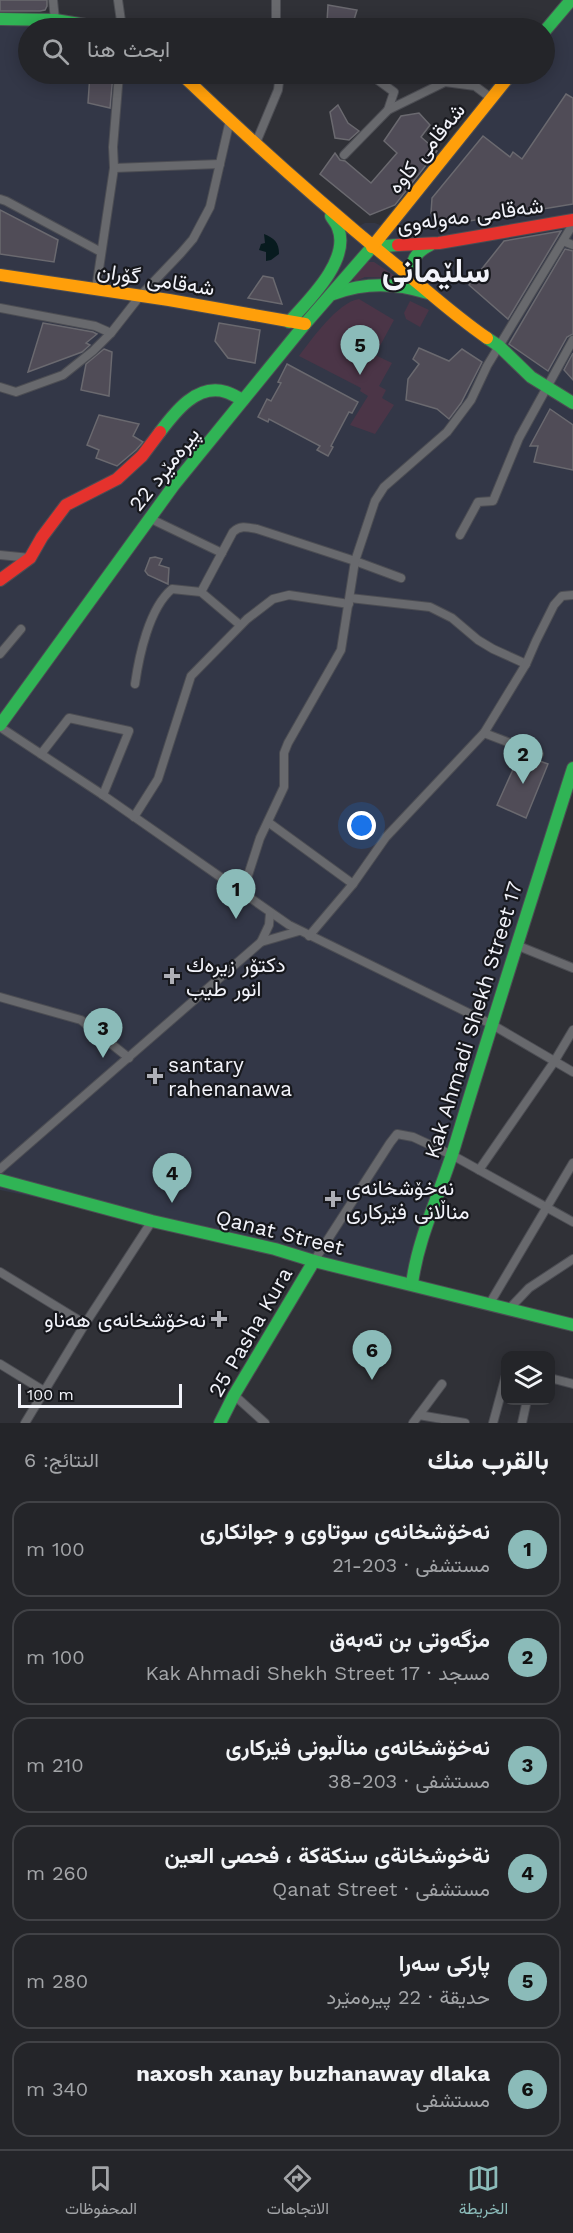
<!DOCTYPE html>
<html lang="ar">
<meta charset="utf-8">
<style>
:root{--surface:#242529;--page:#2c2d31;--text:#f1f3f6;--muted:#a3a5a8;--line:#414246;--accent:#8bbbb9}
body{margin:0;font-family:"Work Sans",Vazirmatn,sans-serif;background:var(--page);color:var(--text);direction:rtl}
.controls{position:absolute;right:18px;bottom:18px;display:grid;overflow:hidden;border-radius:12px;box-shadow:0 3px 15px #0003}
.controls button{width:54px;height:54px;display:grid;place-items:center;padding:0;border:0;border-bottom:2px solid var(--line);background:var(--surface);color:var(--text);font:30px sans-serif}
.scale{position:absolute;left:18px;bottom:15px;width:164px;box-sizing:border-box;padding-left:6px;border:3px solid #f2f3fa;border-top:0;font-size:16px;line-height:21px;white-space:nowrap;color:#f2f3fa;-webkit-text-stroke:4px #17181d;paint-order:stroke}
.you{position:absolute;left:362px;top:826px;width:21px;height:21px;margin:-15px;border:4px solid #fff;border-radius:50%;background:#1a73e8;box-shadow:0 0 0 9px #1a73e833}
.badge{display:grid;place-items:center;width:39px;height:39px;border-radius:50%;background:var(--accent);color:#111;font-size:20px;font-weight:700}
.pin{position:absolute;translate:-50% -50px;filter:drop-shadow(0 2px 3px #0008)}
.pin::after{content:'';position:absolute;top:32px;width:21px;height:18px;background:inherit;clip-path:polygon(0 0,100% 0,50% 100%)}
.list{margin:0;padding:0;list-style:none}
h2{display:flex;justify-content:space-between;align-items:center;height:78px;margin:0;padding:0 24px;font-size:26px}
h2 small{font-size:20px;font-weight:400;color:var(--muted)}
.list li{display:grid;grid-template-columns:39px 1fr auto;gap:18px;align-items:center;box-sizing:border-box;height:96px;margin:0 12px 12px;padding:0 12px;border:2px solid var(--line);border-radius:18px}
.list b{display:block;font-size:22px;white-space:nowrap}
.list p{margin:0;font-size:20px;white-space:nowrap;color:var(--muted)}
.list em{font-size:20px;font-style:normal;color:var(--muted)}
.icon{flex:none;width:33px;height:33px;fill:none;stroke:currentColor;stroke-width:2;stroke-linecap:round;stroke-linejoin:round}
.map{position:relative;flex:none;width:573px;height:1423px;overflow:hidden;direction:ltr}
.search{position:absolute;background:var(--surface);box-shadow:0 3px 15px #0003;left:18px;right:18px;top:18px;height:66px;display:flex;align-items:center;gap:15px;box-sizing:border-box;padding:0 21px;border-radius:33px;color:var(--muted);font-size:22px}
.sheet{height:726px;background:var(--surface)}
nav{display:flex;justify-content:space-around;align-items:center;box-sizing:border-box;height:84px;border-top:2px solid var(--line);background:var(--surface);font-size:16px;color:var(--muted)}
nav a{display:grid;justify-items:center;gap:3px}
nav .on{color:var(--accent)}
.map>svg:first-child{display:block}
</style>
<div class="map">
<svg width="573" height="1423" viewBox="0 0 573 1423">
<rect width="100%" height="100%" fill="#303137"/>
<polygon fill="#333747" points="560,0 573,0 573,788 412,1284 152,1221 0,1190 0,21 104,28 28,28 28,74 181,74 357,227 365,223 375,223 385,227 511,74 544,74 545,32 562,12"/>
<g fill="#4b3547">
<polygon points="365,262 374,262 398,278 365,277 356,281 350,278"/>
<path d="M359,299l35,21 -19,35 17,8 -13,23 7,4 -4,8 12,7 -19,29 -25,-9 18,-29 -8,-5 1,-3 -62,-32c13,-17 39,-54 60,-57z"/>
<polygon points="410,301 429,310 420,327 406,319 404,313"/>
</g>
<path fill="#081b1f" d="M264,234c10,4 15,8 15,20l-8,6 -5,1v-9l-7,-2 2,-6 4,-1z"/>
<g fill="#504c57" stroke="#6a696f" stroke-width="1.5">
<polygon points="0,0 47,0 47,6 45,10 40,11 0,11"/>
<polygon points="328,5 357,10 353,23 327,22"/>
<polygon points="90,74 113,74 110,108 88,103"/>
<polygon points="566,94 573,98 573,204 451,224 439,222 434,218 431,213 432,198 483,136 510,157 513,152 522,159"/>
<polygon points="338,105 348,123 359,131 349,140 335,138 330,112"/>
<polygon points="419,113 430,125 421,137 437,151 395,205 370,215 320,174 335,153 340,160 345,161 371,183 397,153 384,141 401,116"/>
<polygon points="0,210 58,240 54,262 0,254"/>
<polygon points="561,231 508,319 469,285 504,241"/>
<polygon points="565,249 573,251 573,334 567,337 548,371 509,344"/>
<polygon points="263,276 273,278 282,304 248,298"/>
<polygon points="43,323 93,332 97,334 86,343 90,345 82,352 28,372"/>
<polygon points="219,323 260,330 255,363 228,358 215,341"/>
<polygon points="419,348 449,361 462,349 482,362 461,403 449,419 437,409 406,400 408,379 419,364 413,359"/>
<polygon points="104,349 112,352 109,396 81,390 86,364"/>
<polygon points="573,353 573,380 564,370"/>
<polygon points="287,364 358,402 352,413 349,412 331,446 333,447 328,456 317,450 320,446 269,419 268,422 258,417 267,399 271,401 281,383 278,382"/>
<polygon points="550,409 573,425 573,470 534,462 538,446 530,446"/>
<polygon points="99,415 139,424 133,436 143,442 136,450 117,466 96,458 99,450 87,445"/>
<polygon points="155,557 162,559 159,565 169,568 168,584 148,575 145,571 150,558"/>
<polygon points="520,754 548,764 526,818 497,805"/>
</g>
<g fill="none" stroke-linecap="round" stroke-linejoin="round">
<g stroke="#4c4d53" stroke-width="10">
<g id="street">
<polyline points="53,0 55,20"/>
<polyline points="118,0 122,28"/>
<polyline points="276,0 276,28"/>
<polyline points="373,74 375,78 394,92 388,110"/>
<polyline points="255,145 278,90 280,74"/>
<polyline points="344,155 388,110 445,82 475,86 491,98"/>
<polyline points="114,168 220,164"/>
<polyline points="0,199 6,201 101,252"/>
<polyline points="563,241 573,245"/>
<polyline points="96,289 114,168 113,147 119,74"/>
<polyline points="0,308 95,326 111,333"/>
<polyline points="0,387 16,392 63,375 93,351 111,333 140,296 181,253 193,239 210,207 230,120"/>
<polyline points="149,518 222,553"/>
<polyline points="460,535 478,502 493,501 519,438 573,340"/>
<polyline points="0,555 30,558"/>
<path d="M201,592l32,-60c7,-7 14,-5 24,-3l98,32 46,17"/>
<polyline points="350,598 430,607 452,618 478,640 493,649 526,664"/>
<polyline points="0,654 21,629"/>
<path d="M135,684c4,-28 14,-76 37,-95l29,3 39,33"/>
<polyline points="0,727 103,795 289,925 491,1024 573,1072"/>
<polyline points="484,733 539,754"/>
<polyline points="41,754 69,718 129,731 103,795"/>
<polyline points="134,817 158,779 191,676 247,619 273,599 289,595 349,604"/>
<polyline points="268,822 353,884"/>
<polyline points="242,894 260,838 284,787 284,753 288,743 341,650 355,561 375,501 384,487 447,432 471,400 487,366 573,224"/>
<polyline points="309,936 353,884 386,837 484,733 526,664 536,641 554,605 562,596 573,595"/>
<polyline points="261,942 299,931"/>
<polyline points="516,945 573,968"/>
<polyline points="0,997 81,1020 129,1058"/>
<polyline points="0,1169 261,942 269,925 270,913"/>
<polyline points="479,1170 554,1062 573,1030"/>
<polyline points="314,1261 390,1143 397,1134 413,1137 452,1155 573,1222"/>
<polyline points="0,1272 85,1324"/>
<polyline points="490,1303 573,1163"/>
<polyline points="510,1308 529,1288 573,1259"/>
<polyline points="0,1364 44,1391"/>
<polyline points="550,1378 573,1384"/>
<polyline points="234,1395 265,1423"/>
<polyline points="419,1415 465,1423"/>
<polyline points="25,1423 85,1324 152,1221"/>
<polyline points="413,1423 442,1384"/>
<polyline points="493,1423 506,1375"/>
<polyline points="522,1423 527,1400"/>
</g>
</g>
<g stroke="#4c4d53" stroke-width="14">
<g id="fast">
<polyline points="0,19 55,20 104,28"/>
<polyline points="544,32 571,0"/>
<path d="M411,278c0,-17 4,-26 19,-33"/>
<path d="M333,294c33,-12 62,-11 95,-1"/>
<path d="M289,322c19,-21 62,-62 49,-94 -1,-4 -5,-8 -7,-12"/>
<polyline points="487,338 499,346 531,377 573,403"/>
<path d="M160,432c15,-20 37,-49 66,-40 6,2 11,5 17,8"/>
<polyline points="0,725 174,485 305,324 372,247 398,245"/>
<polyline points="0,1180 152,1221 275,1249 314,1261 573,1325"/>
<path d="M412,1284c6,-48 29,-92 43,-139 38,-126 78,-251 118,-377"/>
<polyline points="220,1423 234,1395 314,1261"/>
</g>
</g>
<g stroke="#4c4d53" stroke-width="14">
<g id="slow">
<path d="M181,74c71,68 144,133 220,195 29,24 54,47 86,69"/>
<polyline points="372,247 511,74"/>
<polyline points="0,275 169,300 305,324"/>
</g>
</g>
<g stroke="#4c4d53" stroke-width="14">
<g id="jam">
<polyline points="398,245 439,243 573,220"/>
<polyline points="0,580 30,558 42,537 66,505 117,479 142,456 160,432"/>
</g>
</g>
<use href="#street" stroke="#68696d" stroke-width="8"/>
<use href="#fast" stroke="#30b455" stroke-width="12"/>
<use href="#slow" stroke="#ff9f0a" stroke-width="12"/>
<use href="#jam" stroke="#e5322d" stroke-width="12"/>
</g>
<g fill="#aeafb6" stroke="#17181d" stroke-width="2">
<path d="M169 967h6v6h6v6h-6v6h-6v-6h-6v-6h6z"/>
<path d="M152 1067h6v6h6v6h-6v6h-6v-6h-6v-6h6z"/>
<path d="M330 1190h6v6h6v6h-6v6h-6v-6h-6v-6h6z"/>
<path d="M216 1310h6v6h6v6h-6v6h-6v-6h-6v-6h6z"/>
</g>
<g text-anchor="middle" dominant-baseline="central" stroke-width="4.5" stroke-linejoin="round" paint-order="stroke">
<g font-size="21" fill="#f2f3fa" stroke="#17181d">
<text transform="translate(426 148) rotate(-51)">شەقامی کاوە</text>
<text transform="translate(470 215) rotate(-8)">شەقامی مەولەوی</text>
<text transform="translate(156 279) rotate(9)">شەقامی گۆران</text>
<text transform="translate(164 469) rotate(-52)">22 پیرەمێرد</text>
<text transform="translate(473 1020) rotate(-73)">Kak Ahmadi Shekh Street 17</text>
<text transform="translate(280 1232) rotate(14)">Qanat Street</text>
<text transform="translate(250 1332) rotate(-60)">25 Pasha Kura</text>
</g>
<g font-size="21" fill="#f2f3fa" stroke="#17181d" text-anchor="start">
<text x="186" y="964">دکتۆر زیرەك<tspan x="186" dy="24">انور طیب</tspan></text>
<text x="168" y="1064">santary<tspan x="168" dy="24">rahenanawa</tspan></text>
<text x="346" y="1187">نەخۆشخانەی<tspan x="346" dy="24">مناڵانی فێركاری</tspan></text>
<text x="206" y="1319" text-anchor="end">نەخۆشخانەی ھەناو</text>
</g>
<g font-size="33" font-weight="bold" fill="#f2f3fa" stroke="#17181d">
<text x="436" y="270">سلێمانی</text>
</g>
</g>
</svg>
<div class="controls">
<button><svg class="icon" aria-label="layers" viewBox="0 0 24 24"><path d="M12 4l9 5-9 5-9-5zM3 14l9 5 9-5"/></svg></button>
</div>
<div class="scale">100 m</div>
<div class="you"></div>
<div class="pin badge" style="left:236px;top:919px">1</div>
<div class="pin badge" style="left:523px;top:784px">2</div>
<div class="pin badge" style="left:103px;top:1058px">3</div>
<div class="pin badge" style="left:172px;top:1203px">4</div>
<div class="pin badge" style="left:360px;top:375px">5</div>
<div class="pin badge" style="left:372px;top:1380px">6</div>
<div class="search"><svg class="icon" aria-label="search" viewBox="0 0 24 24"><circle cx="10" cy="10" r="6"/><path d="M15 15l6 6"/></svg>ابحث هنا</div>
</div>
<section class="sheet">
<h2>بالقرب منك<small>النتائج: 6</small></h2>
<ul class="list">
<li><span class="badge">1</span><div><b>نەخۆشخانەی سوتاوی و جوانکاری</b><p>مستشفى · 203-21</p></div><em>100 m</em></li>
<li><span class="badge">2</span><div><b>مزگەوتی بن تەبەق</b><p>مسجد · Kak Ahmadi Shekh Street 17</p></div><em>100 m</em></li>
<li><span class="badge">3</span><div><b>نەخۆشخانەی مناڵبونی فێرکاری</b><p>مستشفى · 203-38</p></div><em>210 m</em></li>
<li><span class="badge">4</span><div><b>نةخوشخانةى سنكةكة ، فحصى العين</b><p>مستشفى · Qanat Street</p></div><em>260 m</em></li>
<li><span class="badge">5</span><div><b>پارکی سەرا</b><p>حديقة · 22 پیرەمێرد</p></div><em>280 m</em></li>
<li><span class="badge">6</span><div><b>naxosh xanay buzhanaway dlaka</b><p>مستشفى</p></div><em>340 m</em></li>
</ul>
</section>
<nav>
<a class="on"><svg class="icon" aria-label="map" viewBox="0 0 24 24"><path d="M3 6l6-2 6 2 6-2v14l-6 2-6-2-6 2zM9 4v14M15 6v14"/></svg>الخريطة</a>
<a><svg class="icon" aria-label="directions" viewBox="0 0 24 24"><path d="M12 3l9 9-9 9-9-9zM9 14v-3h6M13 9l2 2-2 2"/></svg>الاتجاهات</a>
<a><svg class="icon" aria-label="saved" viewBox="0 0 24 24"><path d="M7 4h10v16l-5-4-5 4z"/></svg>المحفوظات</a>
</nav>
